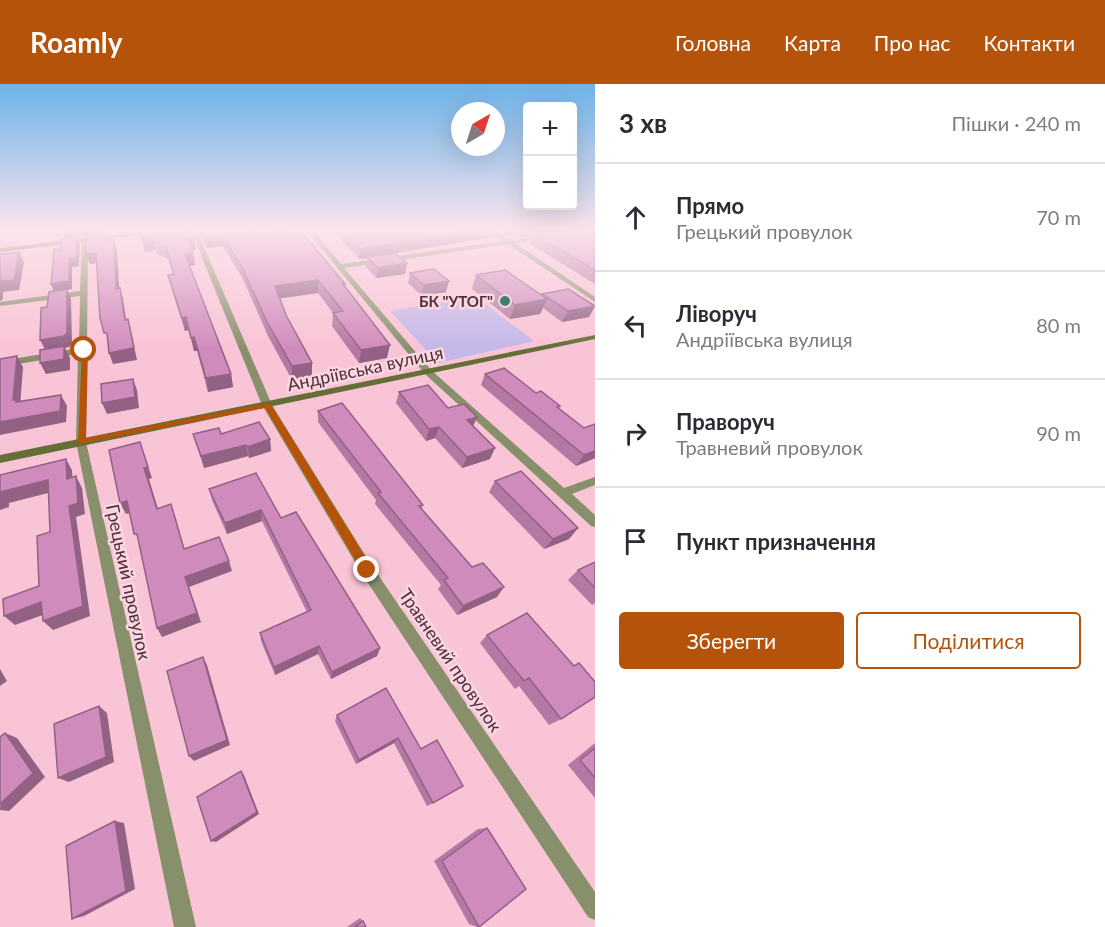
<!DOCTYPE html>
<html lang="uk">
<meta charset="utf-8">
<style>
:root{--surface:#fff;--page:#f2f2f3;--text:#2b2b33;--muted:#7c7c81;--line:#e1e1e2;--accent:#b45309}
body{margin:0;font-family:Lato,sans-serif;background:var(--page);color:var(--text)}
.controls{position:absolute;right:18px;top:18px;display:grid;overflow:hidden;border-radius:6px;box-shadow:0 6px 24px #0002}
.controls button{width:54px;height:54px;display:grid;place-items:center;padding:0;border:0;border-bottom:2px solid var(--line);background:var(--surface);color:var(--text);font:30px sans-serif}
.compass{position:absolute;left:451px;top:18px;width:54px;height:54px;border-radius:50%;background:var(--surface);box-shadow:0 6px 24px #0002;rotate:39deg}
.stop{position:absolute;width:18px;height:18px;margin:-14px;border:4px solid #b45309;border-radius:50%;background:#fff}
.stop.end{background:#b45309;border-color:#fff;box-shadow:0 2px 6px #0008}
.list{margin:0;padding:0;list-style:none}
h2{display:flex;justify-content:space-between;align-items:center;height:78px;margin:0;padding:0 24px;font-size:26px}
h2 small{font-size:20px;font-weight:400;color:var(--muted)}
.list li{display:grid;grid-template-columns:39px 1fr auto;gap:18px;align-items:center;box-sizing:border-box;height:108px;padding:0 24px;border-top:2px solid var(--line)}
.list b{display:block;font-size:22px;white-space:nowrap}
.list p{margin:0;font-size:20px;white-space:nowrap;color:var(--muted)}
.list em{font-size:20px;font-style:normal;color:var(--muted)}
.actions{display:flex;gap:12px;padding:18px 24px}
.actions a{flex:1;padding:14px 0;border:2px solid var(--accent);border-radius:6px;text-align:center;font-size:21px;color:var(--accent)}
.actions .main{background:var(--accent);color:#fff}
.icon{flex:none;width:33px;height:33px;fill:none;stroke:currentColor;stroke-width:2;stroke-linecap:round;stroke-linejoin:round}
.map{position:relative;flex:none;width:595px;height:843px;overflow:hidden}
header{display:flex;align-items:center;gap:36px;box-sizing:border-box;height:84px;padding:0 30px;background:var(--accent);color:#fff}
header strong{font-size:28px}
nav{display:flex;gap:33px;margin-inline-start:auto;font-size:21px}
main{display:flex}
aside{flex:1;background:var(--surface)}
.map>svg:first-child{display:block}
</style>
<header>
<strong>Roamly</strong>
<nav><a>Головна</a><a>Карта</a><a>Про нас</a><a>Контакти</a></nav>
</header>
<main>
<div class="map">
<svg width="595" height="843" viewBox="0 0 595 843">
<rect width="100%" height="100%" fill="#f9c4d5"/>
<polygon fill="#c4b7e9" points="475,212 534,257 438,279 390,227"/>
<g fill="none" stroke-linecap="round" stroke-linejoin="round">
<g fill="#88906b" fill-rule="evenodd">
<polygon points="191,147 197,147 272,321 372,482 595,808 595,836 588,833 362,490 262,321"/>
<polygon points="307,147 313,147 341,180 503,157 489,147 495,147 510,156 548,152 546,155 515,159 595,213 595,218 508,160 344,184 431,286 564,404 595,393 595,401 572,410 595,431 595,443 591,442 425,290"/>
<polygon points="85,154 88,156 87,264 89,266 87,268 86,358 196,843 174,843 76,358 78,270 0,283 0,277 79,264 80,212 0,222 0,218 80,207 82,156"/>
</g>
<g fill="#646e36" fill-rule="evenodd">
<polygon points="155,147 171,147 0,168 0,164"/>
<polygon points="595,251 595,255 0,379 0,371"/>
</g>
</g>
<g fill="#b378a3">
<polygon points="140,147 196,166 192,166 195,181 189,182 231,290 233,303 208,308 197,267 194,267 189,246 185,247 171,203 168,191 173,190 168,175 156,169 155,166 145,168"/>
<polygon points="198,147 260,147 261,149 345,203 387,274 359,279 332,242 333,229 318,209 280,214 286,231 312,279 312,292 292,296 268,252 243,195 223,162 207,164"/>
<polygon points="333,147 495,147 493,153 394,169 407,179 405,190 376,194 366,183 367,174 359,175"/>
<polygon points="496,147 595,147 595,200 530,160 533,152 519,154"/>
<polygon points="410,189 446,208 422,212 408,199"/>
<polygon points="476,191 541,211 542,210 595,222 589,233 562,238 543,224 540,230 510,235 472,205"/>
<polygon points="485,290 536,309 560,322 559,325 584,344 595,340 595,374 576,382 481,301"/>
<polygon points="399,308 448,324 473,342 490,375 462,384 435,354 426,357 396,319"/>
<polygon points="318,327 423,421 421,425 497,513 457,531 438,505 441,501 375,420 376,416 318,338"/>
<polygon points="193,350 221,350 270,355 271,367 249,374 248,372 204,384"/>
<polygon points="495,397 578,444 569,455 544,465 489,408"/>
<polygon points="209,405 281,434 380,564 377,572 331,595 318,570 275,591 261,557 260,549 307,528 262,437 227,450 212,416"/>
<polygon points="595,478 595,519 592,521 568,496 578,486"/>
<polygon points="527,529 561,635 549,641 519,602 515,605 480,559 487,551"/>
<polygon points="386,604 421,665 433,719 427,722 394,659 356,680 335,637 337,631"/>
<polygon points="595,659 595,714 568,681"/>
<polygon points="487,744 480,843 477,843 469,840 434,777 478,745"/>
<polygon points="360,834 363,837 366,843 347,843"/>
</g>
<g fill="#926184">
<polygon points="62,147 108,147 108,150 106,150 109,157 106,157 106,150 77,153 80,160 79,182 72,183 72,205 67,206 71,215 72,260 69,263 65,264 70,274 70,286 46,290 40,279 46,267 40,256 54,208 51,200 65,155"/>
<polygon points="473,147 495,147 493,153 359,175 360,165"/>
<polygon points="522,147 584,147 533,150 533,152 519,154"/>
<polygon points="222,151 223,162 207,164 205,153"/>
<polygon points="152,154 155,166 145,168 142,156"/>
<polygon points="194,154 196,166 190,166 188,155"/>
<polygon points="114,156 117,166 120,215 116,205"/>
<polygon points="19,168 24,178 19,206 3,208 3,215 0,217 0,197"/>
<polygon points="96,169 99,179 90,180 86,170"/>
<polygon points="193,169 195,181 187,183 185,170"/>
<polygon points="407,179 405,190 376,194 378,184"/>
<polygon points="318,196 318,209 276,215 275,202"/>
<polygon points="449,197 446,208 422,212 424,201"/>
<polygon points="120,204 123,215 128,247 125,236"/>
<polygon points="547,215 540,230 510,235 515,221"/>
<polygon points="595,222 589,233 562,238 568,227"/>
<polygon points="186,233 189,246 185,247 182,234"/>
<polygon points="128,235 137,276 113,280 109,269"/>
<polygon points="194,253 197,267 194,267 191,254"/>
<polygon points="390,261 387,274 359,279 361,266"/>
<polygon points="17,272 23,283 20,323 13,316"/>
<polygon points="312,279 312,292 292,296 292,282"/>
<polygon points="231,290 233,303 208,308 206,294"/>
<polygon points="133,295 137,306 139,324 107,330 102,319"/>
<polygon points="61,311 67,322 66,338 0,351 0,338"/>
<polygon points="477,333 472,345 467,336"/>
<polygon points="439,343 435,354 426,357 429,345"/>
<polygon points="270,355 271,367 249,374 248,363"/>
<polygon points="140,358 152,394 149,395 161,435 157,425 144,384"/>
<polygon points="246,361 248,372 204,384 201,372"/>
<polygon points="495,364 490,375 462,384 467,373"/>
<polygon points="595,367 595,374 576,382 584,371"/>
<polygon points="66,375 72,386 73,406 67,395"/>
<polygon points="76,392 82,404 85,430 76,433 90,532 53,546 43,537"/>
<polygon points="48,396 56,407 9,419 9,423 0,426 0,408"/>
<polygon points="127,417 133,428 126,430 120,419"/>
<polygon points="261,426 262,437 227,450 225,439"/>
<polygon points="578,444 569,455 544,465 553,455"/>
<polygon points="229,477 232,487 189,503 201,538 162,553 157,544 185,493"/>
<polygon points="504,503 497,513 457,531 463,522"/>
<polygon points="41,518 51,528 15,541 4,532"/>
<polygon points="319,562 318,570 275,591 274,583"/>
<polygon points="380,564 377,572 331,595 332,588"/>
<polygon points="203,573 207,581 230,661 194,677 189,672"/>
<polygon points="0,585 7,597 0,602"/>
<polygon points="99,622 107,629 114,678 69,698 58,694"/>
<polygon points="5,649 17,654 45,693 9,727 0,726"/>
<polygon points="398,654 394,659 356,680 359,676"/>
<polygon points="241,687 244,691 259,730 216,758 211,757"/>
<polygon points="115,737 124,739 135,805 84,832 72,835"/>
</g>
<g fill="#d08bbd" stroke="#926184" stroke-width="1.5">
<polygon points="106,147 106,157 114,156 116,205 120,204 125,236 128,235 134,264 109,269 107,249 104,249 100,234 96,169 86,170 87,149"/>
<polygon points="140,147 191,147 194,154 188,155 193,169 185,170 231,290 206,294 194,253 191,254 186,233 182,234 168,191 174,190 166,163 154,158 152,154 142,156"/>
<polygon points="202,147 260,147 261,149 282,147 301,147 345,200 343,200 390,261 361,266 333,229 343,227 318,196 275,202 286,231 312,279 292,282 267,238 242,183 222,151 205,153"/>
<polygon points="343,147 473,147 360,165"/>
<polygon points="562,147 595,147 595,186 533,150"/>
<polygon points="77,153 76,174 69,175 69,197 51,200 54,166 61,165 61,155"/>
<polygon points="19,168 14,196 0,197 0,170"/>
<polygon points="395,169 407,179 378,184 367,173"/>
<polygon points="434,185 449,197 424,201 410,189"/>
<polygon points="505,186 547,215 515,221 476,191"/>
<polygon points="67,205 67,249 64,252 40,256 41,224 47,223 49,208"/>
<polygon points="568,205 595,222 568,227 542,210"/>
<polygon points="64,262 64,275 40,279 40,266"/>
<polygon points="17,272 13,316 16,316 16,318 61,311 60,327 0,338 0,275"/>
<polygon points="504,284 536,309 541,307 560,322 557,323 584,344 595,340 595,367 584,371 485,290"/>
<polygon points="133,295 135,313 102,319 101,300"/>
<polygon points="428,301 448,324 464,320 477,333 467,336 495,364 467,373 439,343 429,345 399,308"/>
<polygon points="342,319 423,421 419,422 472,483 483,479 504,503 463,522 444,496 448,494 378,409 381,408 318,327"/>
<polygon points="259,338 270,355 248,363 246,361 201,372 193,350 219,344 221,350"/>
<polygon points="140,358 148,383 144,384 157,425 171,420 184,465 219,453 229,477 185,493 197,529 157,544 137,450 134,450 127,417 120,419 109,366"/>
<polygon points="66,375 67,395 76,392 78,419 69,422 83,522 43,537 41,518 4,532 3,515 39,502 37,452 50,448 48,396 0,408 0,412 0,391"/>
<polygon points="521,387 578,444 553,455 495,397"/>
<polygon points="256,389 281,434 296,428 380,564 332,588 319,562 274,583 260,549 311,526 261,426 225,439 209,405"/>
<polygon points="595,478 595,504 578,486"/>
<polygon points="527,529 574,582 579,579 595,598 595,613 561,635 529,594 524,597 487,551"/>
<polygon points="203,573 227,656 189,672 167,587"/>
<polygon points="386,604 421,665 437,656 463,702 433,719 398,654 359,676 337,631"/>
<polygon points="99,622 106,673 58,694 54,640"/>
<polygon points="5,649 33,689 0,720 0,653"/>
<polygon points="595,664 595,694 580,676"/>
<polygon points="241,687 257,728 211,757 197,713"/>
<polygon points="115,737 126,807 72,835 66,762"/>
<polygon points="487,744 526,805 479,843 442,777"/>
<polygon points="363,837 366,843 355,843"/>
</g>
<linearGradient id="sky" x2="0" y2="1"><stop stop-color="#6db3e8"/><stop offset="0.55" stop-color="#fce4ec"/><stop offset="1" stop-color="#fce4ec" stop-opacity="0"/></linearGradient>
<rect width="595" height="265" fill="url(#sky)"/>
<polygon fill="#b45309" points="82,264 88,266 86,354 270,319 371,482 371,489 363,489 265,324 78,360"/>
<circle fill="#3e8071" stroke="#fbd7e2" stroke-width="2" cx="505" cy="217" r="6"/>
<g text-anchor="middle" dominant-baseline="central" stroke-width="5" stroke-linejoin="round" paint-order="stroke">
<g font-size="15" font-weight="bold" fill="#502e3a" stroke="#fbd7e2" text-anchor="end">
<text x="493" y="217">БК "УТОГ"</text>
</g>
<g font-size="18" fill="#502e3a" stroke="#fbd7e2">
<text transform="translate(365 284) rotate(-12)">Андріївська вулиця</text>
<text transform="translate(129 498) rotate(78)">Грецький провулок</text>
<text transform="translate(451 576) rotate(56)">Травневий провулок</text>
</g>
</g>
</svg>
<div class="controls">
<button>+</button>
<button>−</button>
</div>
<svg class="compass" viewBox="-18 -18 36 36"><path d="M0-13l5 13h-10z" fill="#e53935"/><path d="M0 13l5-13h-10z" fill="#7c7c81"/></svg>
<div class="stop" style="left:84px;top:266px"></div>
<div class="stop end" style="left:367px;top:486px"></div>
</div>
<aside>
<h2>3 хв<small>Пішки · 240 m</small></h2>
<ul class="list">
<li><svg class="icon" aria-label="ahead" viewBox="0 0 24 24"><path d="M12 20V5M6 11l6-6 6 6"/></svg><div><b>Прямо</b><p>Грецький провулок</p></div><em>70 m</em></li>
<li><svg class="icon" aria-label="left" viewBox="0 0 24 24"><path d="M17 20v-9H6M10 6l-5 5 5 5"/></svg><div><b>Ліворуч</b><p>Андріївська вулиця</p></div><em>80 m</em></li>
<li><svg class="icon" aria-label="right" viewBox="0 0 24 24"><path d="M7 20v-9h11M14 6l5 5-5 5"/></svg><div><b>Праворуч</b><p>Травневий провулок</p></div><em>90 m</em></li>
<li><svg class="icon" aria-label="arrive" viewBox="0 0 24 24"><path d="M6 21V4h12l-3 4 3 4H6"/></svg><div><b>Пункт призначення</b></div></li>
</ul>
<div class="actions"><a class="main">Зберегти</a><a>Поділитися</a></div>
</aside>
</main>
